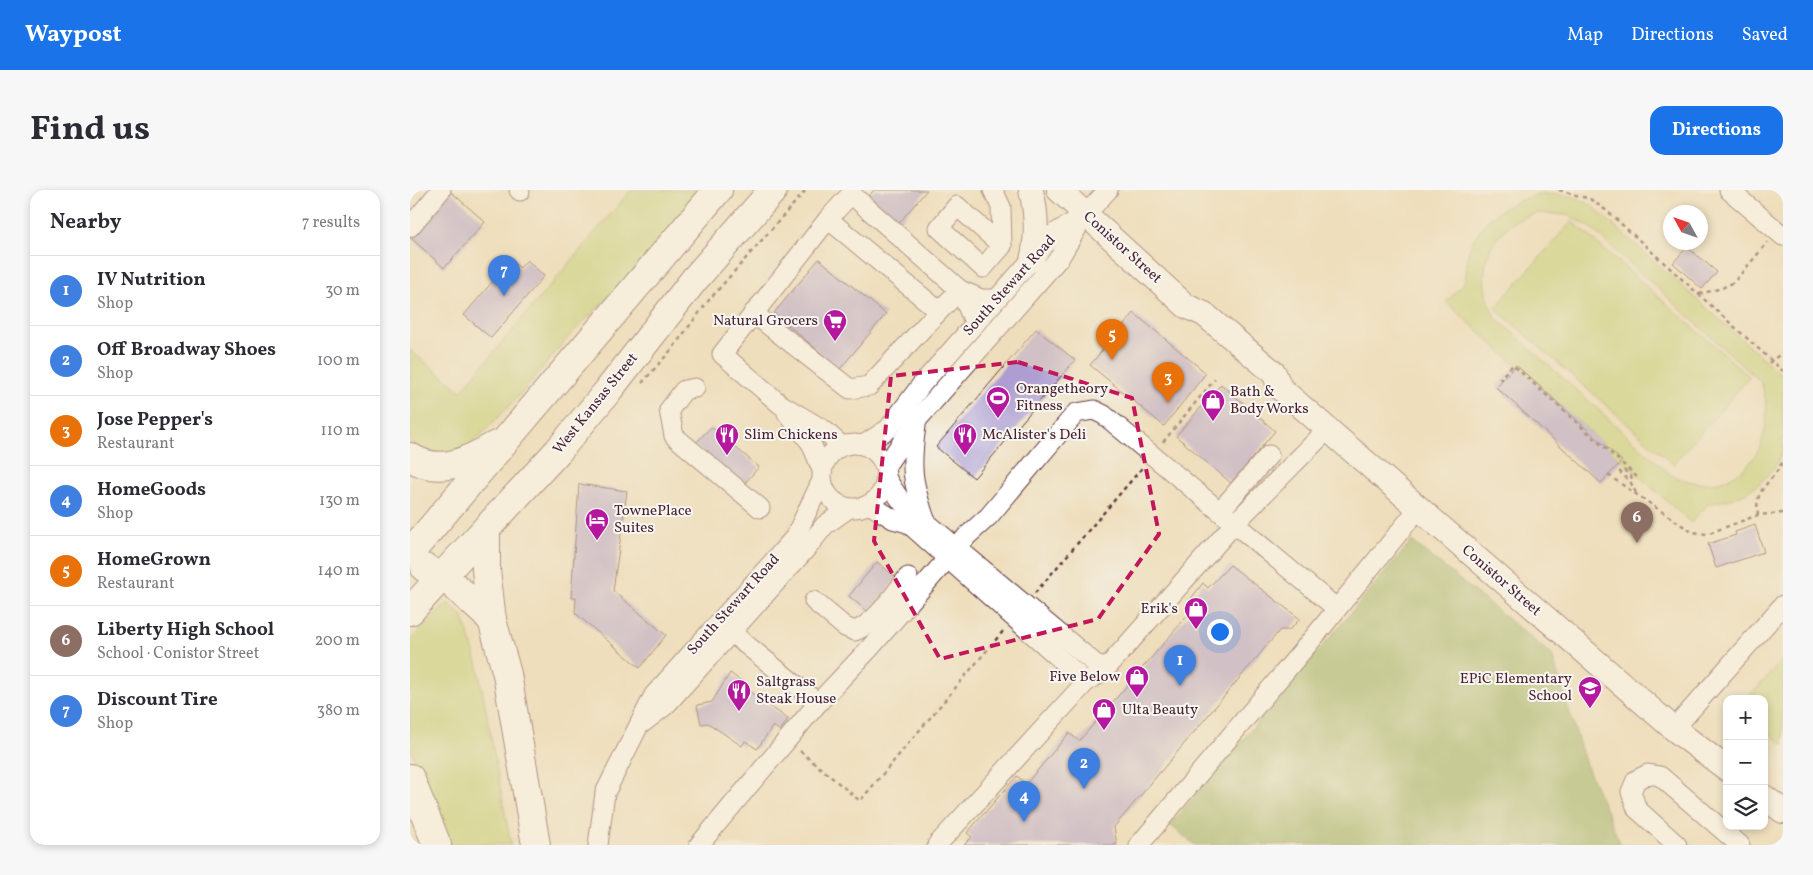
<!DOCTYPE html>
<meta charset="utf-8">
<style>
:root{--surface:#fff;--page:#f7f7f7;--text:#2b2b33;--muted:#7c7c81;--line:#e1e1e2;--accent:#1a73e8}
body{margin:0;font-family:Vollkorn,serif;background:var(--page);color:var(--text)}
.controls{position:absolute;right:15px;bottom:15px;display:grid;overflow:hidden;border-radius:10px;box-shadow:0 2px 8px #0003}
.controls button{width:45px;height:45px;display:grid;place-items:center;padding:0;border:0;border-bottom:1px solid var(--line);background:var(--surface);color:var(--text);font:25px sans-serif}
.compass{position:absolute;left:1253px;top:15px;width:45px;height:45px;border-radius:50%;background:var(--surface);box-shadow:0 2px 8px #0003;rotate:310deg}
.you{position:absolute;left:809px;top:441px;width:18px;height:18px;margin:-12px;border:4px solid #fff;border-radius:50%;background:#1a73e8;box-shadow:0 0 0 8px #1a73e833}
.badge{display:grid;place-items:center;width:32px;height:32px;border-radius:50%;background:var(--accent);color:#fff;font-size:16px;font-weight:700}
.pin{position:absolute;translate:-50% -41px;filter:drop-shadow(0 1px 2px #0008)}
.pin::after{content:'';position:absolute;top:26px;width:18px;height:15px;background:inherit;clip-path:polygon(0 0,100% 0,50% 100%)}
.list{margin:0;padding:0;list-style:none}
h2{display:flex;justify-content:space-between;align-items:center;height:65px;margin:0;padding:0 20px;font-size:21px}
h2 small{font-size:16px;font-weight:400;color:var(--muted)}
.list li{display:grid;grid-template-columns:32px 1fr auto;gap:15px;align-items:center;box-sizing:border-box;height:70px;padding:0 20px;border-top:1px solid var(--line)}
.list b{display:block;font-size:19px;white-space:nowrap}
.list p{margin:0;font-size:16px;white-space:nowrap;color:var(--muted)}
.list em{font-size:16px;font-style:normal;color:var(--muted)}
.icon{flex:none;width:28px;height:28px;fill:none;stroke:currentColor;stroke-width:2;stroke-linecap:round;stroke-linejoin:round}
.map{position:relative;flex:none;width:1373px;height:655px;overflow:hidden;border-radius:15px}
header{display:flex;align-items:center;gap:30px;box-sizing:border-box;height:70px;padding:0 25px;background:var(--accent);color:#fff}
header strong{font-size:24px}
nav{display:flex;gap:28px;margin-inline-start:auto;font-size:18px}
.intro{display:flex;align-items:center;justify-content:space-between;box-sizing:border-box;height:120px;padding:0 30px}
h1{margin:0;font-size:35px}
.button{padding:12px 22px;border-radius:15px;background:var(--accent);color:#fff;font-size:18px;font-weight:700}
main{display:flex;gap:30px;padding:0 30px}
aside{flex:1;background:var(--surface);border-radius:15px;box-shadow:0 2px 8px #0003}
.map>svg:first-child{display:block}
</style>
<header>
<strong>Waypost</strong>
<nav><a>Map</a><a>Directions</a><a>Saved</a></nav>
</header>
<div class="intro"><h1>Find us</h1><a class="button">Directions</a></div>
<main>
<aside>
<h2>Nearby<small>7 results</small></h2>
<ul class="list">
<li><span class="badge" style="background:#3f7fe0">1</span><div><b>IV Nutrition</b><p>Shop</p></div><em>30 m</em></li>
<li><span class="badge" style="background:#3f7fe0">2</span><div><b>Off Broadway Shoes</b><p>Shop</p></div><em>100 m</em></li>
<li><span class="badge" style="background:#e8710a">3</span><div><b>Jose Pepper's</b><p>Restaurant</p></div><em>110 m</em></li>
<li><span class="badge" style="background:#3f7fe0">4</span><div><b>HomeGoods</b><p>Shop</p></div><em>130 m</em></li>
<li><span class="badge" style="background:#e8710a">5</span><div><b>HomeGrown</b><p>Restaurant</p></div><em>140 m</em></li>
<li><span class="badge" style="background:#8d6e63">6</span><div><b>Liberty High School</b><p>School · Conistor Street</p></div><em>200 m</em></li>
<li><span class="badge" style="background:#3f7fe0">7</span><div><b>Discount Tire</b><p>Shop</p></div><em>380 m</em></li>
</ul>
</aside>
<div class="map">
<svg width="1373" height="655" viewBox="0 0 1373 655">
<rect width="100%" height="100%" fill="#f6f6f2"/>
<filter id="ink" filterUnits="userSpaceOnUse"><feTurbulence type="fractalNoise" baseFrequency=".02" numOctaves="2"/><feDisplacementMap in="SourceGraphic" scale="10" xChannelSelector="R" yChannelSelector="G"/><feConvolveMatrix kernelMatrix="1 2 1 2 8 2 1 2 1" color-interpolation-filters="sRGB"/></filter>
<filter id="wash" filterUnits="userSpaceOnUse"><feTurbulence type="fractalNoise" baseFrequency=".0096" numOctaves="4" result="noise"/><feDisplacementMap in="SourceGraphic" scale="20" xChannelSelector="R" yChannelSelector="G"/><feGaussianBlur stdDeviation="1.12" result="paint"/><feColorMatrix in="noise" values="0 0 0 0 0 0 0 0 0 0 0 0 0 0 0 0 0 1.4 0 .05"/><feComposite in="paint" operator="in"/></filter>
<g filter="url(#wash)">
<rect width="100%" height="100%" fill="#eedebc"/>
<g fill="#c1d073" stroke="#86784f" fill-rule="evenodd">
<polygon points="221,0 294,0 222,84 160,145 108,207 61,255 44,267 5,259 0,253 0,160 51,201"/>
<path d="M1135,4l27,2 19,9 192,171v75l-9,17 -14,15 -13,9 -16,7 -23,5 -17,19 -245,-221c5,-6 14,-13 18,-20 4,-8 2,-22 5,-31 11,-34 43,-52 76,-57zM1128,23l30,2 22,12 171,155c22,65 -25,123 -90,93l-175,-157c-18,-29 -16,-70 13,-92 8,-7 19,-10 29,-13z"/>
<polygon points="1162,31 1340,187 1263,274 1085,118"/>
<polygon points="38,413 53,427 67,472 101,655 39,655 0,557 0,451"/>
<polygon points="1373,469 1373,555 1354,538 1354,509 1337,509"/>
</g>
<polygon fill="#98b265" stroke="#716848" points="1002,351 1142,465 1175,572 1211,655 785,655 760,635"/>
<g id="blocks">
<g fill="#ad9dd2">
<polygon points="464,0 517,0 489,33 458,7"/>
<polygon points="40,1 75,32 34,78 0,47"/>
<polygon points="1277,57 1307,82 1292,99 1263,73"/>
<polygon points="409,69 476,124 430,179 364,123"/>
<polygon points="101,70 110,78 117,70 134,86 81,148 54,125"/>
<polygon points="724,123 796,183 754,236 680,175"/>
<polygon points="626,139 665,170 564,288 526,257"/>
<polygon points="1106,175 1212,271 1191,293 1086,197"/>
<polygon points="811,194 865,241 821,293 766,246"/>
<polygon points="301,237 349,277 333,295 284,255"/>
<polygon points="169,294 217,301 203,401 256,445 230,478 165,423 166,408 161,408"/>
<polygon points="1345,335 1354,362 1306,378 1298,354 1326,345 1325,342"/>
<polygon points="467,372 487,388 458,422 439,406"/>
<polygon points="820,375 890,429 879,440 870,440 704,637 707,655 554,655 562,647 557,643 607,586 616,594 659,543 669,551 786,416 779,411 793,393 798,398"/>
<polygon points="320,483 335,494 333,497 378,529 370,541 363,536 347,559 335,551 332,556 298,533 291,534 287,515 302,512"/>
</g>
</g>
</g>
<g filter="url(#ink)">
<use href="#blocks" fill-opacity="0" stroke="#633c41" stroke-width="1"/>
<g fill="none" stroke-linecap="round" stroke-linejoin="round">
<g stroke="#633c41" stroke-width="21">
<g id="minor">
<polyline points="109,0 110,1"/>
<polyline points="583,0 591,17 592,56 573,78 529,38 547,16 592,56"/>
<polyline points="1319,0 1373,46"/>
<polyline points="418,29 441,4 550,100 529,121"/>
<polyline points="0,37 31,0"/>
<polyline points="343,123 440,199 459,196 529,121 418,29 312,164 370,214 414,240 432,256"/>
<polyline points="565,134 550,100 571,109 587,109"/>
<polyline points="285,198 274,200 259,220 264,246 350,318"/>
<polyline points="377,223 401,253 412,280"/>
<path d="M506,236c-6,42 -4,56 10,96"/>
<circle cx="444" cy="286" r="32"/>
<polyline points="453,255 478,239 512,194 645,43 672,27"/>
<polyline points="475,277 507,230 650,67 675,25 698,0"/>
<path d="M476,288c11,18 21,34 40,44l178,149"/>
<polyline points="459,314 483,329 498,333 676,492"/>
<polyline points="810,321 859,265"/>
<path d="M404,411l31,26 10,4c22,-9 38,-36 53,-54"/>
<polyline points="312,435 408,513"/>
<polyline points="234,532 256,515 395,360 415,335 439,318"/>
<polyline points="1264,539 1373,415"/>
<polyline points="188,655 195,603 244,505 385,347 412,290"/>
<polyline points="289,655 408,513 459,459 557,346 579,326 666,223 684,220 694,225 926,418"/>
<polyline points="527,655 676,492 694,481 825,333 917,240"/>
<polyline points="729,655 909,441 1008,319"/>
<polyline points="1267,655 1227,619 1221,602 1226,590 1238,584 1250,586 1330,655"/>
</g>
</g>
<g stroke="#633c41" stroke-width="26">
<g id="major">
<path d="M621,0c6,25 7,46 1,70"/>
<polyline points="649,0 776,116 794,124 864,183 870,198 1264,539 1317,579"/>
<polyline points="1354,607 1373,621"/>
</g>
</g>
<g stroke="#633c41" stroke-width="30">
<g id="highway">
<path d="M0,267c30,19 58,4 86,-12"/>
<polyline points="76,339 76,380 82,430 97,484 126,655"/>
<polyline points="0,363 308,0"/>
<polyline points="15,378 38,390 82,430"/>
<polyline points="0,421 148,261 197,202 284,90 363,0"/>
<polyline points="0,588 27,655"/>
</g>
</g>
<g stroke="#633c41" stroke-width="2.5" stroke-dasharray="4 4" stroke-linecap="butt">
<polyline points="1149,0 1180,9 1197,21 1373,181"/>
<polyline points="1289,104 1312,98 1324,92 1358,52"/>
<polyline points="1359,173 1373,162"/>
<polyline points="1092,190 1090,188 1103,175 1226,286 1223,289 1213,279 1210,282 1221,293 1227,305"/>
<polyline points="232,193 262,159 299,110 396,0"/>
<polyline points="753,252 805,189"/>
<polyline points="1198,285 1282,342 1297,344 1348,325 1373,323"/>
<path d="M1348,325c-5,-28 15,-31 25,-55"/>
<polyline points="625,403 732,278"/>
<polyline points="390,561 450,611 594,440"/>
</g>
<use href="#minor" stroke="#fff" stroke-width="19"/>
<use href="#major" stroke="#fff" stroke-width="24"/>
<use href="#highway" stroke="#fff" stroke-width="28"/>
</g>
</g>
<path d="M0 0H1373V655H0ZM608,172l114,36 27,136 -61,85 -158,40 -66,-118 17,-165z" fill="#eedebc" fill-opacity=".55" fill-rule="evenodd"/>
<path fill="none" stroke="#c2185b" stroke-width="4" stroke-dasharray="10 6" stroke-linejoin="round" d="M608,172l114,36 27,136 -61,85 -158,40 -66,-118 17,-165z"/>
<defs>
<g id="supermarket-pin" transform="scale(1.25)"><path d="M0 17L-7.5 6A9.5 9.5 0 1 1 7.5 6Z" fill="#b5179e" stroke="#f6f6f2"/><path d="M-6-5.5h2.5l.6 2H6L4.5 2H-2.5L-4.4-4H-6ZM-1.5 3.2a1.3 1.3 0 1 0 .1 0ZM3 3.2a1.3 1.3 0 1 0 .1 0Z" fill="#fff"/></g>
<g id="stadium-pin" transform="scale(1.25)"><path d="M0 17L-7.5 6A9.5 9.5 0 1 1 7.5 6Z" fill="#b5179e" stroke="#f6f6f2"/><path d="M0-5a6.5 5 0 1 0 0 10a6.5 5 0 1 0 0-10ZM-3.5-1.8h7v3.6h-7Z" fill="#fff"/></g>
<g id="shop-pin" transform="scale(1.25)"><path d="M0 17L-7.5 6A9.5 9.5 0 1 1 7.5 6Z" fill="#b5179e" stroke="#f6f6f2"/><path d="M-5-2.5h2.3a2.7 3.5 0 0 1 5.4 0H5L5.5 6h-11ZM-1.5-2.5h3a1.5 2.3 0 0 0-3 0Z" fill="#fff"/></g>
<g id="restaurant-pin" transform="scale(1.25)"><path d="M0 17L-7.5 6A9.5 9.5 0 1 1 7.5 6Z" fill="#b5179e" stroke="#f6f6f2"/><path d="M-5-6h1v4h1v-4h1v4h1v-4h1v5L-1.5 .5V6h-2V.5L-5-1ZM5-6V6H3V1.5H1.5Q1.5-4 5-6Z" fill="#fff"/></g>
<g id="hotel-pin" transform="scale(1.25)"><path d="M0 17L-7.5 6A9.5 9.5 0 1 1 7.5 6Z" fill="#b5179e" stroke="#f6f6f2"/><path d="M-6-4.5h1.5V1H6V5H4.5V3h-9V5H-6ZM-4 0a1.8 1.8 0 1 1 3.6 0ZM.5 0V-2.5h3Q6-2.5 6 0Z" fill="#fff"/></g>
<g id="school-pin" transform="scale(1.25)"><path d="M0 17L-7.5 6A9.5 9.5 0 1 1 7.5 6Z" fill="#b5179e" stroke="#f6f6f2"/><path d="M0-5L7-2L0 1L-7-2ZM-4 1L0 2.5L4 1V4Q0 6-4 4Z" fill="#fff"/></g>
</defs>
<g fill-rule="evenodd">
<use href="#supermarket-pin" x="425" y="131"/>
<use href="#stadium-pin" x="588" y="208"/>
<use href="#shop-pin" x="803" y="211"/>
<use href="#restaurant-pin" x="317" y="245"/>
<use href="#restaurant-pin" x="555" y="245"/>
<use href="#hotel-pin" x="187" y="330"/>
<use href="#shop-pin" x="786" y="419"/>
<use href="#shop-pin" x="727" y="487"/>
<use href="#school-pin" x="1180" y="498"/>
<use href="#restaurant-pin" x="329" y="501"/>
<use href="#shop-pin" x="694" y="520"/>
</g>
<g text-anchor="middle" dominant-baseline="central" stroke-width="4" stroke-linejoin="round" paint-order="stroke">
<g font-size="15" fill="#4a1f2b" stroke="#f6f6f2">
<text transform="translate(712 58) rotate(42)">Conistor Street</text>
<text transform="translate(600 96) rotate(-48)">South Stewart Road</text>
<text transform="translate(186 214) rotate(-51)">West Kansas Street</text>
<text transform="translate(1091 391) rotate(41)">Conistor Street</text>
<text transform="translate(324 415) rotate(-48)">South Stewart Road</text>
</g>
<g font-size="15" fill="#4a1f2b" stroke="#f6f6f2" text-anchor="start">
<text x="408" y="131" text-anchor="end">Natural Grocers</text>
<text x="606" y="199">Orangetheory<tspan x="606" dy="17">Fitness</tspan></text>
<text x="820" y="202">Bath &amp;<tspan x="820" dy="17">Body Works</tspan></text>
<text x="334" y="245">Slim Chickens</text>
<text x="572" y="245">McAlister's Deli</text>
<text x="204" y="321">TownePlace<tspan x="204" dy="17">Suites</tspan></text>
<text x="768" y="419" text-anchor="end">Erik's</text>
<text x="710" y="487" text-anchor="end">Five Below</text>
<text x="1162" y="489" text-anchor="end">EPiC Elementary<tspan x="1162" dy="17">School</tspan></text>
<text x="346" y="492">Saltgrass<tspan x="346" dy="17">Steak House</tspan></text>
<text x="712" y="520">Ulta Beauty</text>
</g>
</g>
</svg>
<div class="controls">
<button>+</button>
<button>−</button>
<button><svg class="icon" aria-label="layers" viewBox="0 0 24 24"><path d="M12 4l9 5-9 5-9-5zM3 14l9 5 9-5"/></svg></button>
</div>
<svg class="compass" viewBox="-18 -18 36 36"><path d="M0-13l5 13h-10z" fill="#e53935"/><path d="M0 13l5-13h-10z" fill="#7c7c81"/></svg>
<div class="you"></div>
<div class="pin badge" style="left:770px;top:496px;background:#3f7fe0">1</div>
<div class="pin badge" style="left:674px;top:599px;background:#3f7fe0">2</div>
<div class="pin badge" style="left:758px;top:213px;background:#e8710a">3</div>
<div class="pin badge" style="left:614px;top:632px;background:#3f7fe0">4</div>
<div class="pin badge" style="left:702px;top:170px;background:#e8710a">5</div>
<div class="pin badge" style="left:1227px;top:353px;background:#8d6e63">6</div>
<div class="pin badge" style="left:94px;top:106px;background:#3f7fe0">7</div>
</div>
</main>
